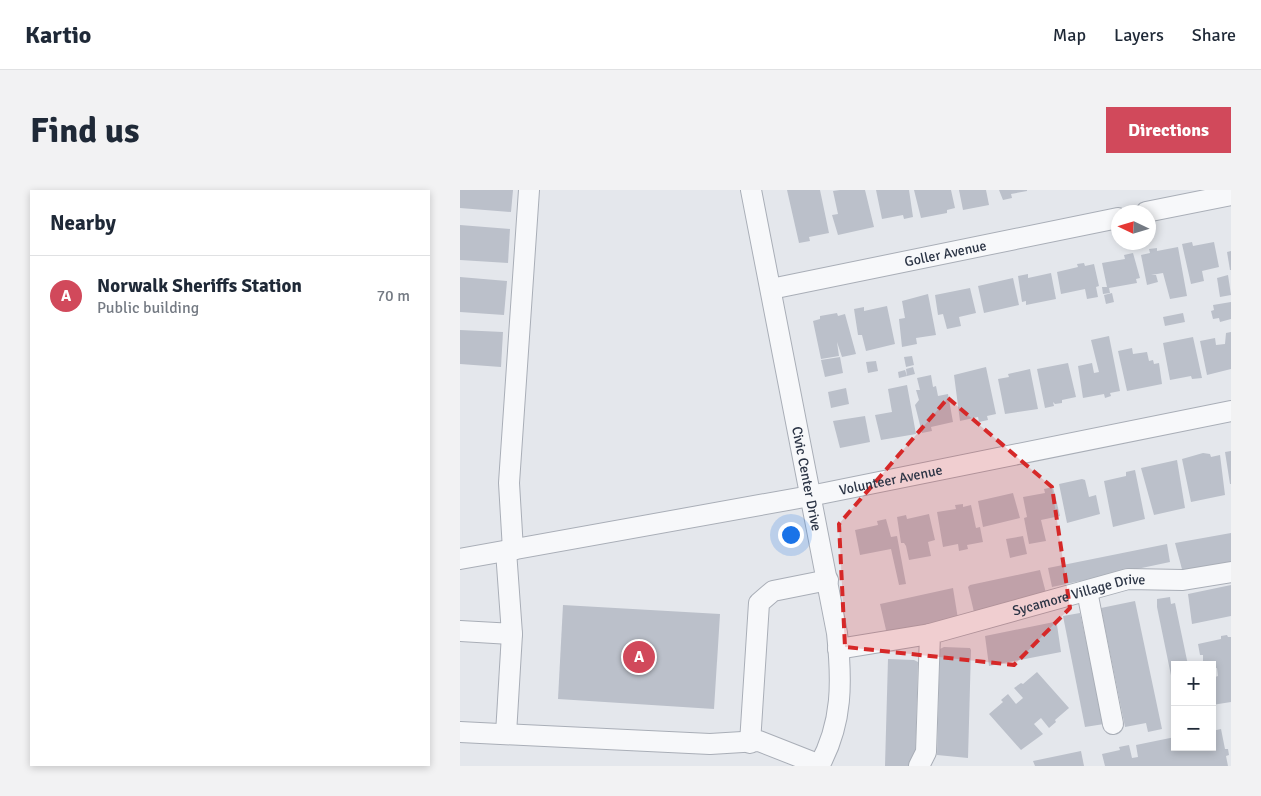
<!DOCTYPE html>
<meta charset="utf-8">
<style>
:root{--surface:#fff;--page:#f2f2f3;--text:#1f2937;--muted:#747a83;--line:#e0e1e3;--accent:#d1495b}
body{margin:0;font-family:Signika,sans-serif;background:var(--page);color:var(--text)}
.controls{position:absolute;right:15px;bottom:15px;display:grid;overflow:hidden;border-radius:0px;box-shadow:0 2px 8px #0003}
.controls button{width:45px;height:45px;display:grid;place-items:center;padding:0;border:0;border-bottom:1px solid var(--line);background:var(--surface);color:var(--text);font:25px sans-serif}
.compass{position:absolute;left:651px;top:15px;width:45px;height:45px;border-radius:50%;background:var(--surface);box-shadow:0 2px 8px #0003;rotate:274deg}
.you{position:absolute;left:330px;top:344px;width:18px;height:18px;margin:-12px;border:4px solid #fff;border-radius:50%;background:#1a73e8;box-shadow:0 0 0 8px #1a73e833}
.badge{display:grid;place-items:center;width:32px;height:32px;border-radius:50%;background:var(--accent);color:#fff;font-size:16px;font-weight:700}
.pin{position:absolute;translate:-50% -50%;border:2px solid #fff;box-shadow:0 1px 5px #0006}
.list{margin:0;padding:0;list-style:none}
h2{display:flex;justify-content:space-between;align-items:center;height:65px;margin:0;padding:0 20px;font-size:21px}
h2 small{font-size:16px;font-weight:400;color:var(--muted)}
.list li{display:grid;grid-template-columns:32px 1fr auto;gap:15px;align-items:center;box-sizing:border-box;height:80px;padding:0 20px;border-top:1px solid var(--line)}
.list b{display:block;font-size:19px;white-space:nowrap}
.list p{margin:0;font-size:16px;white-space:nowrap;color:var(--muted)}
.list em{font-size:16px;font-style:normal;color:var(--muted)}
.map{position:relative;flex:none;width:771px;height:576px;overflow:hidden;border-radius:0px}
header{display:flex;align-items:center;gap:30px;box-sizing:border-box;height:70px;padding:0 25px;background:var(--surface);border-bottom:1px solid var(--line)}
header strong{font-size:24px}
nav{display:flex;gap:28px;margin-inline-start:auto;font-size:18px}
.intro{display:flex;align-items:center;justify-content:space-between;box-sizing:border-box;height:120px;padding:0 30px}
h1{margin:0;font-size:35px}
.button{padding:12px 22px;border-radius:0px;background:var(--accent);color:#fff;font-size:18px;font-weight:700}
main{display:flex;gap:30px;padding:0 30px}
aside{flex:1;background:var(--surface);border-radius:0px;box-shadow:0 2px 8px #0003}
.map>svg:first-child{display:block}
</style>
<header>
<strong>Kartio</strong>
<nav><a>Map</a><a>Layers</a><a>Share</a></nav>
</header>
<div class="intro"><h1>Find us</h1><a class="button">Directions</a></div>
<main>
<aside>
<h2>Nearby<small></small></h2>
<ul class="list">
<li><span class="badge">A</span><div><b>Norwalk Sheriffs Station</b><p>Public building</p></div><em>70 m</em></li>
</ul>
</aside>
<div class="map">
<svg width="771" height="576" viewBox="0 0 771 576">
<rect width="100%" height="100%" fill="#e4e7ec"/>
<g fill="#bbc0ca">
<polygon points="0,0 53,0 51,22 0,18"/>
<polygon points="327,0 360,0 369,43 349,47 350,51 339,53"/>
<polygon points="380,0 405,0 414,37 378,45 372,25 378,24 373,1"/>
<polygon points="416,0 449,0 453,27 444,29 443,25 422,29"/>
<polygon points="454,0 491,0 495,18 487,20 487,23 461,28"/>
<polygon points="499,0 526,0 529,15 503,20"/>
<polygon points="539,0 567,0 567,1 551,4 552,8 543,10"/>
<polygon points="0,35 50,39 48,73 0,70"/>
<polygon points="732,52 733,56 754,52 759,77 742,81 744,91 731,94 722,54"/>
<polygon points="718,57 727,106 710,109 703,83 691,85 696,85 698,92 687,95 681,65 690,63 689,59 697,58 697,61"/>
<polygon points="771,61 771,80 770,80 767,62"/>
<polygon points="673,63 680,88 676,89 677,93 649,98 650,103 643,104 642,97 647,97 642,73 665,69 664,65"/>
<polygon points="624,73 625,76 634,74 639,96 636,97 638,107 627,109 625,99 601,104 597,82 618,77 617,74"/>
<polygon points="591,83 596,109 566,115 566,111 562,112 558,86 568,84 568,88"/>
<polygon points="768,85 771,105 760,107 757,88"/>
<polygon points="0,87 47,91 44,125 0,122"/>
<polygon points="553,88 559,115 524,123 518,96"/>
<polygon points="510,98 516,123 499,127 501,136 487,139 483,124 478,125 475,105"/>
<polygon points="652,103 654,112 646,114 644,105"/>
<polygon points="468,104 476,145 456,148 457,154 442,157 439,129 445,128 442,111"/>
<polygon points="771,112 771,129 760,132 759,128 753,129 751,121 754,120 753,115"/>
<polygon points="427,116 435,154 406,161 402,145 398,145 394,119 404,117 404,121"/>
<polygon points="377,123 378,126 385,124 396,164 382,167 377,152 379,166 361,169 353,131 360,129 360,126"/>
<polygon points="723,123 725,132 705,136 703,127"/>
<polygon points="0,140 43,142 41,177 0,174"/>
<polygon points="771,142 771,179 747,185 740,151 755,148 756,155 765,154 766,143"/>
<polygon points="649,146 660,201 650,203 651,206 645,208 644,204 623,208 618,176 632,173 634,183 639,182 631,150"/>
<polygon points="733,147 742,188 732,189 731,186 710,190 703,153"/>
<polygon points="672,158 673,164 687,162 689,171 693,170 694,174 699,173 702,194 667,201 658,161"/>
<polygon points="452,166 454,175 446,177 444,167"/>
<polygon points="380,167 383,183 365,187 361,170"/>
<polygon points="416,171 418,181 408,183 406,172"/>
<polygon points="608,173 616,207 602,210 602,213 595,214 593,212 594,216 585,218 577,179"/>
<polygon points="453,177 455,184 447,186 446,179"/>
<polygon points="526,177 536,224 527,226 528,230 519,232 518,227 500,231 494,185"/>
<polygon points="570,179 578,219 545,224 538,189 549,187 548,184"/>
<polygon points="445,180 447,186 439,188 438,182"/>
<polygon points="471,185 473,197 476,196 478,206 488,204 493,232 471,237 472,241 462,243 455,215 459,210 456,200 460,200 457,188"/>
<polygon points="447,195 456,244 421,250 415,225 432,222 428,199"/>
<polygon points="386,198 389,214 371,218 368,202"/>
<polygon points="405,226 410,252 380,258 373,231"/>
<polygon points="771,261 771,294 770,294 765,262"/>
<polygon points="743,263 750,264 751,267 760,265 765,305 731,312 722,269"/>
<polygon points="717,270 725,318 694,325 681,278"/>
<polygon points="675,280 685,329 653,337 644,291 666,286 666,282"/>
<polygon points="622,289 625,290 629,307 636,305 640,324 607,333 599,294"/>
<polygon points="593,297 600,326 581,330 586,351 569,354 564,328 567,327 563,307 585,303 584,299"/>
<polygon points="553,303 560,328 523,337 518,311"/>
<polygon points="503,314 503,317 511,315 516,338 520,337 523,352 507,355 508,359 499,361 498,354 483,357 477,322 496,319 495,315"/>
<polygon points="469,324 475,350 468,352 471,366 449,370 446,356 444,353 441,353 437,327 446,325 447,329"/>
<polygon points="426,329 431,347 437,346 446,394 439,395 431,359 400,365 395,340 418,335 417,331"/>
<polygon points="771,343 771,373 723,383 715,353"/>
<polygon points="563,346 567,364 550,368 546,349"/>
<polygon points="707,354 710,372 592,397 588,378"/>
<polygon points="580,380 587,407 514,422 508,397 510,395"/>
<polygon points="771,395 771,426 732,434 728,404"/>
<polygon points="493,398 498,429 428,443 426,440 420,414"/>
<polygon points="710,407 711,414 715,413 728,475 715,475 714,500 697,417 697,409"/>
<polygon points="675,411 702,539 688,542 686,533 665,537 641,418"/>
<polygon points="103,415 260,424 254,519 98,509"/>
<polygon points="620,423 644,534 625,537 603,426"/>
<polygon points="594,432 595,435 597,435 601,462 529,476 525,446"/>
<polygon points="767,445 768,447 771,447 771,512 752,515 752,488 758,486 757,478 752,479 752,475 743,475 743,465 740,465 738,454 761,449 761,446"/>
<polygon points="484,457 510,458 511,460 508,568 477,565 480,459"/>
<polygon points="428,469 454,470 458,472 455,576 425,576"/>
<polygon points="577,482 609,518 595,530 596,532 589,538 581,528 574,534 583,544 561,560 529,524 543,512 541,510 548,504 556,514 563,508 554,498 561,493 563,494"/>
<polygon points="761,539 765,559 768,559 769,565 766,566 768,576 645,576 642,564 660,560 659,557 669,555 672,568 678,567 676,555 715,547 715,557 752,557 752,541"/>
<polygon points="621,561 624,576 575,576 573,571"/>
</g>
<g fill="none" stroke-linecap="round" stroke-linejoin="round">
<g stroke="#a9aeb7" stroke-width="22">
<g id="minor">
<path id="s1" d="M291,0l86,443c5,48 6,90 -18,133"/>
<polyline points="686,22 771,5"/>
<path id="s2" d="M311,99l347,-71"/>
<polyline points="53,360 49,293 69,0"/>
<path id="s3" d="M0,369l350,-63 421,-85"/>
<polyline points="627,401 653,534"/>
<polyline points="0,441 52,444 46,361"/>
<polyline points="378,459 470,444"/>
<polyline points="0,542 250,554 299,551 360,575"/>
<polyline points="46,544 52,444"/>
<polyline points="290,553 299,413 313,401 368,390"/>
<path id="s4" d="M459,576l7,-14 4,-118 198,-55 55,1 48,-8"/>
</g>
</g>
<use href="#minor" stroke="#f7f8fa" stroke-width="20"/>
</g>
<path fill="#d62828" fill-opacity="0.2" stroke="#d62828" stroke-width="4" stroke-dasharray="10 6" stroke-linejoin="round" d="M488,208l104,89 18,121 -56,57 -169,-18 -6,-123z"/>
<g text-anchor="middle" dominant-baseline="central" stroke-width="4.5" stroke-linejoin="round" paint-order="stroke">
<g font-size="14" fill="#2b3445" stroke="#f4f6f9">
<text stroke="none"><textPath href="#s2" startOffset="178">Goller Avenue</textPath></text>
<text stroke="none"><textPath href="#s1" startOffset="294">Civic Center Drive</textPath></text>
<text stroke="none"><textPath href="#s3" startOffset="438">Volunteer Avenue</textPath></text>
<text stroke="none"><textPath href="#s4" startOffset="288">Sycamore Village Drive</textPath></text>
</g>
</g>
</svg>
<div class="controls">
<button>+</button>
<button>−</button>
</div>
<svg class="compass" viewBox="-18 -18 36 36"><path d="M0-13l5 13h-10z" fill="#e53935"/><path d="M0 13l5-13h-10z" fill="#747a83"/></svg>
<div class="you"></div>
<div class="pin badge" style="left:179px;top:467px">A</div>
</div>
</main>
